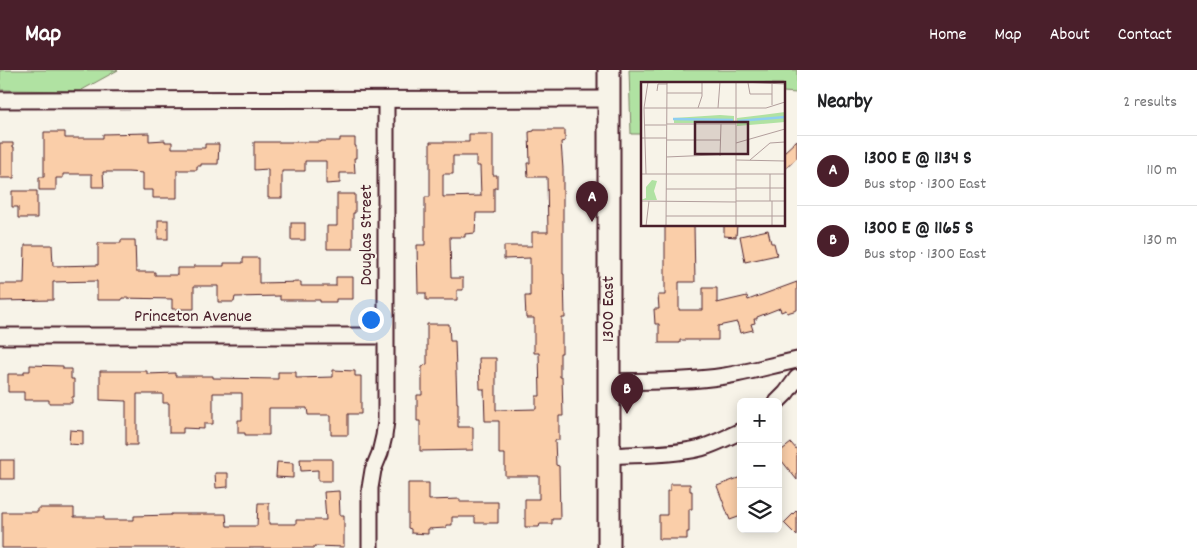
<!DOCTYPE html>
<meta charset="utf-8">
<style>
:root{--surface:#fff;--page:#f2f2f2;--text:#202124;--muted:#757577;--line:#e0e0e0;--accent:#4a1f2b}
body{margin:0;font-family:Dekko,sans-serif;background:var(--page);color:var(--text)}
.controls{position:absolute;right:15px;bottom:15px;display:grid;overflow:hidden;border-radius:8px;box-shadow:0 2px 12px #0003}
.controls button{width:45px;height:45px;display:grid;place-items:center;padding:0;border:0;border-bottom:1px solid var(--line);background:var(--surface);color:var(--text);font:25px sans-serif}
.you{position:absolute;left:370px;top:249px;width:18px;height:18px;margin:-12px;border:4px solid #fff;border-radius:50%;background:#1a73e8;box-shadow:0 0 0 8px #1a73e833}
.badge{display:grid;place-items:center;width:32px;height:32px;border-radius:50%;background:var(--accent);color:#fff;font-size:16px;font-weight:700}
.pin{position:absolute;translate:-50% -41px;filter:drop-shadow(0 1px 2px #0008)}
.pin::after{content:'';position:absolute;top:26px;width:18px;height:15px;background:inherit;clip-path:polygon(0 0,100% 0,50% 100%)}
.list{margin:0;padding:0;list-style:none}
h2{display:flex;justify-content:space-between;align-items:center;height:65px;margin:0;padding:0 20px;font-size:21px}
h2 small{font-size:16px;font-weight:400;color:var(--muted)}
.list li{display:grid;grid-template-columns:32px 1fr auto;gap:15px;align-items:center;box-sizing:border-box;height:70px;padding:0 20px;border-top:1px solid var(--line)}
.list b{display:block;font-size:19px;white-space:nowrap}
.list p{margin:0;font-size:16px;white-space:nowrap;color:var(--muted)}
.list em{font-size:16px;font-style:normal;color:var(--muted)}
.icon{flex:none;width:28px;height:28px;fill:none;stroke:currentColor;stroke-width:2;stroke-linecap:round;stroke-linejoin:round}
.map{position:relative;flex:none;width:797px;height:478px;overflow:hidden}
header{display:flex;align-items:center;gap:30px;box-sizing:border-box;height:70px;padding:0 25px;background:var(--accent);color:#fff}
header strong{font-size:24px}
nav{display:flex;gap:28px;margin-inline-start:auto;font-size:18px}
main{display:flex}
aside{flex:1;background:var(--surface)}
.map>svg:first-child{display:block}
</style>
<header>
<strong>Map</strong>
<nav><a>Home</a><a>Map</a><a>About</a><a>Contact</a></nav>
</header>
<main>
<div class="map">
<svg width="797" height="478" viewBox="0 0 797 478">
<rect width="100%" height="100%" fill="#f7f3e8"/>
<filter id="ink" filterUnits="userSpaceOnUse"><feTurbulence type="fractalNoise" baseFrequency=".02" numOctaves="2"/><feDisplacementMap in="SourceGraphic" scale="10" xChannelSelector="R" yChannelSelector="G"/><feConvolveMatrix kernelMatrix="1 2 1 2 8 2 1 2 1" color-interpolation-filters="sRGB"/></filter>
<g filter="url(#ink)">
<g fill="#b0e2a2" stroke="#7d8066">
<polygon points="0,0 118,0 80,21 0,20"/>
<polygon points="629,0 797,0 797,23 783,22 783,14 642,14 642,64 631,64"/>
</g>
<g fill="#facea9" stroke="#4a1f2b" fill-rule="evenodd">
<polygon points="534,60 565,60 565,71 561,72 563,99 563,204 564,204 565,248 562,248 562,283 560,283 560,307 562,307 563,346 559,346 559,370 555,370 556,395 559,396 560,449 552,449 552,454 540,454 539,457 525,457 525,429 539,429 539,406 505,406 505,384 499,384 499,351 485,351 484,319 480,319 479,288 496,288 496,340 536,339 536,326 540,326 539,283 534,283 534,248 526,248 525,226 530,226 530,188 504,189 504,176 532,176 532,162 548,162 547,107 528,107 527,93 530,93 529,62 534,61"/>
<polygon points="44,62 65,62 65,68 103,68 103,64 149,63 149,71 165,70 165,72 172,72 172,78 205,78 205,74 219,74 218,94 201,94 201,96 197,96 197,100 177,100 177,128 153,128 153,120 143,120 143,103 128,102 103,102 104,117 92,117 92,104 63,104 63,108 56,108 56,120 39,120 39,107 44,107"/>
<path d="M469,64h24v41h4v13h-3v25h-18l-1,20 -10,1v3h-15l1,41h12v12h-6v10h-31v-7h-8l-1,-48h8v-48h5v-55h39zM453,86h23v10h4l1,30 -38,1v-23h10z"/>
<polygon points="340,68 355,68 355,76 356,76 356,88 354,88 355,103 340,103 340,113 326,114 326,91 305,91 305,101 282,101 282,128 268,128 268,99 254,100 254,72 321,72 321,71 340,71"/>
<polygon points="797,70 797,88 783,101 783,83"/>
<polygon points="0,73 13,73 13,77 14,77 14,108 0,108"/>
<polygon points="12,121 37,121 37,148 18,148 18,137 12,137"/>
<polygon points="337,124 355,124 355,143 353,143 353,179 327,179 327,156 337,156"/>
<rect x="158" y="150" width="10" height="19"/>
<rect x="291" y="153" width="14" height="17"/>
<polygon points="665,155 694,155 695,212 679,212 679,240 703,240 703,218 717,218 717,233 747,226 748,230 797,212 797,240 787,243 786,240 781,242 780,238 757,247 757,249 754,249 755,253 751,254 753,260 740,263 737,252 718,256 718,270 680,270 680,273 659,273 659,254 655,254 654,239 659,239 658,225 665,225"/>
<polygon points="724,155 737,155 736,167 724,166"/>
<polygon points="768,160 771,173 774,173 777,185 745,192 740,166"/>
<polygon points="121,170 135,170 136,202 155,202 155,205 177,205 177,198 194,198 194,196 224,196 224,193 243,193 243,188 259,188 259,213 301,212 301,216 336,216 336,207 353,207 353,229 336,229 336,232 320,232 320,230 280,230 280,226 235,227 234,232 218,232 218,216 194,216 194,239 172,239 172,229 122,228 122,230 97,230 97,211 53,212 53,230 0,231 0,214 24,214 25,175 52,175 53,196 98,195 98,173 121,173"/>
<polygon points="427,254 449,254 450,271 455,271 457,333 458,333 458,357 473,357 473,380 420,381 420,351 417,351 417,325 422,325 422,297 424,296 424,295 427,294"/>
<polygon points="30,295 63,296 63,299 71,299 71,309 74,309 74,327 72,327 72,333 49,333 49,330 24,330 24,322 8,322 8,304 24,304 24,301 30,301"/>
<polygon points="333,300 355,301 355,306 361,306 361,344 348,344 348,365 331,365 331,345 308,345 307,338 269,338 269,365 245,365 245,363 238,363 238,350 242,350 242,323 213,323 213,354 204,354 204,359 183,358 183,363 169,363 169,333 163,333 163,324 137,324 137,375 126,375 126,331 100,330 100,301 147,301 147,304 175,303 175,306 213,306 213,308 278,309 278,302 296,302 296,308 333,307"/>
<polygon points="70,360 83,361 83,375 69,374"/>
<polygon points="791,373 797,380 797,410 778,386 778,383"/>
<polygon points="300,389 332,389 332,411 318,411 318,400 301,401"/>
<rect x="0" y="390" width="14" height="19"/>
<polygon points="277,392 293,393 293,408 276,407"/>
<polygon points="215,403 228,403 228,417 216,418"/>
<polygon points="741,407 741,446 730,450 717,416"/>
<polygon points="408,413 429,413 429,430 460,429 460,432 498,432 498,453 475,453 475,447 452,447 452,455 446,455 446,458 428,459 428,464 411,463 411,459 408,458"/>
<polygon points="670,414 690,414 690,421 692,421 692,439 689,439 689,462 687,462 687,469 659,469 659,445 667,445 667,421 670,421"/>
<polygon points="339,421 340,445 344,445 344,477 314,476 314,478 2,478 2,442 38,442 38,438 74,438 74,447 104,447 104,450 134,450 134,446 171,445 171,444 226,444 227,456 257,456 258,433 269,433 269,454 296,454 296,450 326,450 324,422"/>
<polygon points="797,440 797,466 784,453"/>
</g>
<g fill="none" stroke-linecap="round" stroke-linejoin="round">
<g stroke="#4a1f2b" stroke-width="19">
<g id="street">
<polyline points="0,30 609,29"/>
<polyline points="0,266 385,266"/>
<path d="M609,312c39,-1 77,0 116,-6 24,-4 48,-11 72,-16"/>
<polyline points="777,332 786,323 797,308"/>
<path d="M609,386c30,-2 64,-1 92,-8 14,-4 27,-11 40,-17"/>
<polyline points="370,478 370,418 373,400 380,383 384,366 386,351 386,30"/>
</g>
</g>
<g stroke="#4a1f2b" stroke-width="25">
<polyline id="secondary" points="609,0 609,478"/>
</g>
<use href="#street" stroke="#f7f3e8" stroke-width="15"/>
<use href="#secondary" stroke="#f7f3e8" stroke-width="21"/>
</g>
</g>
<g text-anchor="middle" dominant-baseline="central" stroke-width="4" stroke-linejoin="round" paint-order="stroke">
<g font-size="18" fill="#4a1f2b" stroke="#f7f3e8">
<text transform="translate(367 165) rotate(-90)">Douglas Street</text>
<text transform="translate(609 239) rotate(-90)">1300 East</text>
<text x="193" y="247">Princeton Avenue</text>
</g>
</g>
<g transform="translate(641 12)">
<rect width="144" height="144" fill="#f7f3e8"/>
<path d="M144,30v10l-48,4v-8zM79,33l14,1v5l-17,-2 -17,4h-26v-5zM11,98l5,1 -3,10 3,9h-16l5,-2v-11z" fill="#b0e2a2"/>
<path fill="none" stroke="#8fcef0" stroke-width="2.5" d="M32,37l60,1M97,39l47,-4"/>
<path fill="none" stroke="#b29e9c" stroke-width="1" d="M95,0v144M101,0l43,2M107,1l2,11h22M131,2v21M16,9l1,-7h9M26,11h35M3,26h122l19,-6M57,26l4,-12v-14M77,26l2,-26M26,42h69M3,43h22M0,56h26M26,58h53M95,61l49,-14M79,74l1,-32M25,75l70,-3M95,78l49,1M109,78l20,-17 15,-1M0,92h144M5,92l-2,-66 4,-26M129,92v27M95,106h49M25,107h70M0,119l95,1M95,119h49M25,134h119M5,144l3,-25M25,144l1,-144M131,144v-25"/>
<path fill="#4a1f2b" fill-opacity="0.15" stroke="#4a1f2b" stroke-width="2.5" d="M54,40h53v32h-53z"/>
<rect width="144" height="144" fill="none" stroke="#4a1f2b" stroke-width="2.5"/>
</g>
</svg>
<div class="controls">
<button>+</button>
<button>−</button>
<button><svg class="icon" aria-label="layers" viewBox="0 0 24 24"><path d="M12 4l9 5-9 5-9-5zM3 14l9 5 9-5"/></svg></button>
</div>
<div class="you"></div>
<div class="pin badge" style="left:592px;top:152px">A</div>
<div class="pin badge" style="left:627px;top:344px">B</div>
</div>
<aside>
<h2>Nearby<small>2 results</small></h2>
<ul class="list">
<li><span class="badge">A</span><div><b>1300 E @ 1134 S</b><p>Bus stop · 1300 East</p></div><em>110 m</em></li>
<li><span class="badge">B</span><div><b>1300 E @ 1165 S</b><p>Bus stop · 1300 East</p></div><em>130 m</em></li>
</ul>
</aside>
</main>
